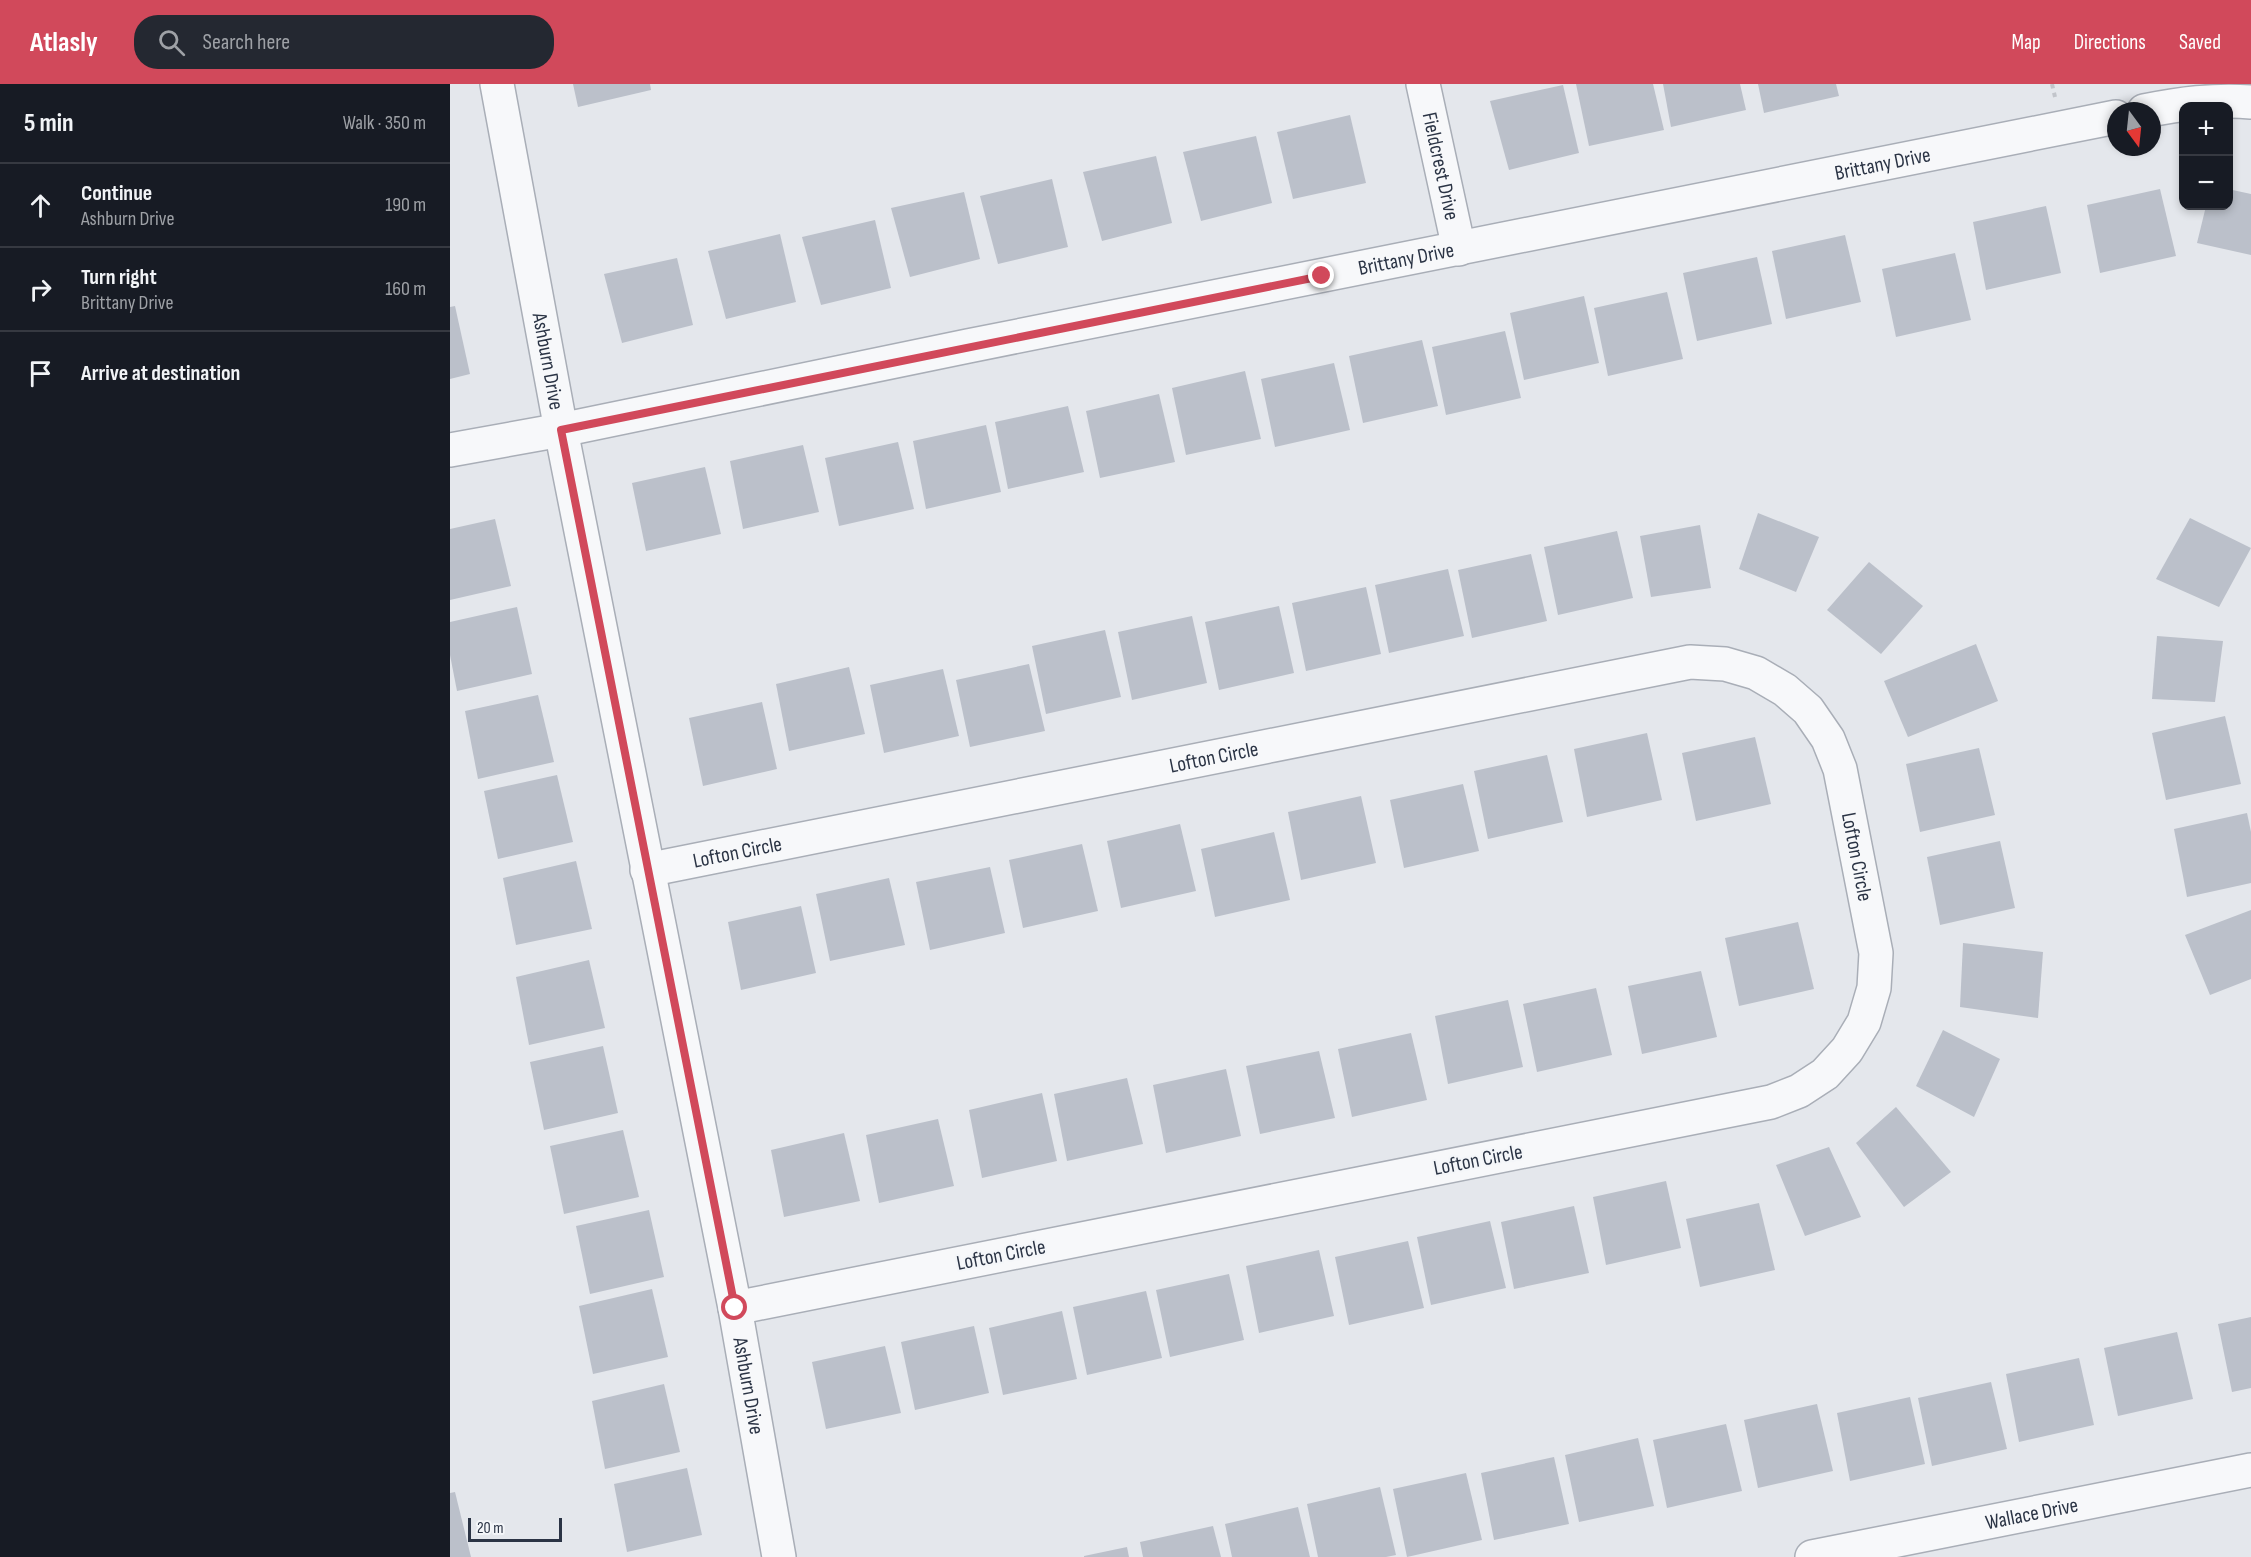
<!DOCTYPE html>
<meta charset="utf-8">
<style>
:root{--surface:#171b24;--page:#242831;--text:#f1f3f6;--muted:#9ea1a6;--line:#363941;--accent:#d1495b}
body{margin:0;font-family:"Sofia Sans Condensed",sans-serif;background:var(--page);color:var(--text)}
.controls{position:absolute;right:18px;top:18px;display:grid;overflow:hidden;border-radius:12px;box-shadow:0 3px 9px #0003}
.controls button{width:54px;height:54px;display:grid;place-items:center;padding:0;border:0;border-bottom:2px solid var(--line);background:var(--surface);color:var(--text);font:30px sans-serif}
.compass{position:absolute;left:1657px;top:18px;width:54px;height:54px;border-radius:50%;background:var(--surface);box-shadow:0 3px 9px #0003;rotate:165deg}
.scale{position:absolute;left:18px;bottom:15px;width:94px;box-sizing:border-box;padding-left:6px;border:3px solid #2b3445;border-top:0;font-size:16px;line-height:21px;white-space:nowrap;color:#2b3445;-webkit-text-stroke:4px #f4f6f9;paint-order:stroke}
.stop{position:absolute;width:18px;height:18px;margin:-14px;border:4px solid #d1495b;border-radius:50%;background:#fff}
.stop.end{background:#d1495b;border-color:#fff;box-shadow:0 2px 6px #0008}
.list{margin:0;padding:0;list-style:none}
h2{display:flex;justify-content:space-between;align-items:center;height:78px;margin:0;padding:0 24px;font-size:26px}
h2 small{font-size:20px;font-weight:400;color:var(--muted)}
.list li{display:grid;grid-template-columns:39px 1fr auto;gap:18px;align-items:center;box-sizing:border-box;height:84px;padding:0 24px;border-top:2px solid var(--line)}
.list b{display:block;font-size:22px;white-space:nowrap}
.list p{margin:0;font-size:20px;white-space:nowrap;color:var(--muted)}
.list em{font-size:20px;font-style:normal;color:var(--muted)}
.icon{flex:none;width:33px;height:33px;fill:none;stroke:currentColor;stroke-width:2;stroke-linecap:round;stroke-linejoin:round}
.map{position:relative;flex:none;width:1801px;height:1473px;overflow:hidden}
header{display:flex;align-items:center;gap:36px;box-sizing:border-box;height:84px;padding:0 30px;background:var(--accent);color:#fff}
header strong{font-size:28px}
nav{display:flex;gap:33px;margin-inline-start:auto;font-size:21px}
.search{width:420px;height:54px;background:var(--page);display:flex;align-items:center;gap:15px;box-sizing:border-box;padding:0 21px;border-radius:24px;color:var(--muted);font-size:22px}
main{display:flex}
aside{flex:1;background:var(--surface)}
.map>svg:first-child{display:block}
</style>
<header>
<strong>Atlasly</strong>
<div class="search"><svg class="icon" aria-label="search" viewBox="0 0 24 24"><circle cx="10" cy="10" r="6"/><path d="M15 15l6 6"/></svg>Search here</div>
<nav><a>Map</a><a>Directions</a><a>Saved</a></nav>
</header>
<main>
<aside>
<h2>5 min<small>Walk · 350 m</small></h2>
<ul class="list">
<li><svg class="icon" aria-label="ahead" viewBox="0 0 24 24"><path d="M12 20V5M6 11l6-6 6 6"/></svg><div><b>Continue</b><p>Ashburn Drive</p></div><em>190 m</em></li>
<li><svg class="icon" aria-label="right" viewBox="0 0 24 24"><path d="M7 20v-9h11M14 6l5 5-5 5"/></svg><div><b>Turn right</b><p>Brittany Drive</p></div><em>160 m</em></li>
<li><svg class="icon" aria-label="arrive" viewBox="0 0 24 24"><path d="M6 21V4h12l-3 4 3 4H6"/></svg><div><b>Arrive at destination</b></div></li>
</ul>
</aside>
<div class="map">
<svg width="1801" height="1473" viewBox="0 0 1801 1473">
<rect width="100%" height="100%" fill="#e4e7ec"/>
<g fill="#bbc0ca">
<polygon points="123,0 200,0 201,6 128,23"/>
<polygon points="1126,0 1203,0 1214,46 1139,62"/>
<polygon points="1213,0 1290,0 1296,26 1221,43"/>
<polygon points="1308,0 1386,0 1389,12 1314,29"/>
<polygon points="1113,1 1129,69 1059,86 1040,17"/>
<polygon points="900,31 916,99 843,115 827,48"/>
<polygon points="806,52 822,119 751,137 733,68"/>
<polygon points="706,72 722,139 652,157 633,88"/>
<polygon points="602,95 618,163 548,180 530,112"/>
<polygon points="1710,105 1726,172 1650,189 1637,121"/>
<polygon points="1778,105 1801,110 1801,171 1747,159 1756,122 1778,122"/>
<polygon points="514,108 530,175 460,193 441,124"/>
<polygon points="1596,122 1611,189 1536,206 1523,138"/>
<polygon points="425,136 441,204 371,221 352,153"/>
<polygon points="330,150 346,218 276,235 258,167"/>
<polygon points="1395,151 1411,218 1336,235 1322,167"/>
<polygon points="1505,169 1521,236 1446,253 1432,185"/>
<polygon points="1307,173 1322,240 1247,257 1233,189"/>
<polygon points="227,174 243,241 172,259 154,190"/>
<polygon points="1217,208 1233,275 1158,292 1144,224"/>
<polygon points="1134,212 1149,279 1074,296 1060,229"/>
<polygon points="5,222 20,290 0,295 0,223"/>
<polygon points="1055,247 1071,314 996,331 982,263"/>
<polygon points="972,256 988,322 913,339 899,272"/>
<polygon points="884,279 900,346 825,363 811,295"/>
<polygon points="795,287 811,355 736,371 722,304"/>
<polygon points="709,310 725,378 650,394 636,327"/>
<polygon points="618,322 634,388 558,405 545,338"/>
<polygon points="536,341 551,408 476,425 463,357"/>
<polygon points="448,358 464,425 389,442 375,374"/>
<polygon points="353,361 369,428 293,445 280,377"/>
<polygon points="255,383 271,450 196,467 182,399"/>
<polygon points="1308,429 1369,453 1346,508 1289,485"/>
<polygon points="1740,434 1801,464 1769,523 1706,495"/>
<polygon points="45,435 61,502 0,516 0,445"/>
<polygon points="1250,441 1261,504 1201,513 1190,452"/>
<polygon points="1167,447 1183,514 1108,531 1094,463"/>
<polygon points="1081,470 1097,537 1022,554 1008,486"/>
<polygon points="1419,478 1473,522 1431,570 1377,526"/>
<polygon points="998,485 1014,552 939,569 925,501"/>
<polygon points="916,503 931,570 856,587 842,519"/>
<polygon points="829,522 844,589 769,606 755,538"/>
<polygon points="67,523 82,590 7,607 0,571 0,538"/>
<polygon points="742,532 757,599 682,616 668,548"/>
<polygon points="655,546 671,613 596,630 582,562"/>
<polygon points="1707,552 1773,557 1765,618 1702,615"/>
<polygon points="1526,560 1548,617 1458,653 1434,597"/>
<polygon points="579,580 595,647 520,663 506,596"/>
<polygon points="399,583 415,650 339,667 326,600"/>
<polygon points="493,585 509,652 434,669 420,601"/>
<polygon points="88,611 104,678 28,695 15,627"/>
<polygon points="312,618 327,685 253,702 239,634"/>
<polygon points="1775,632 1791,700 1716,716 1702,649"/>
<polygon points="1197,649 1212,716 1137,733 1124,665"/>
<polygon points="1305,653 1321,720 1246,737 1232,669"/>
<polygon points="1529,664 1545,731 1470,748 1456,680"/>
<polygon points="1097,671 1113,738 1038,755 1024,687"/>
<polygon points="107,691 123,758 48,775 34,707"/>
<polygon points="1013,700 1029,767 954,784 940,716"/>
<polygon points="911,712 926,779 851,796 838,728"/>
<polygon points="1797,729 1801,748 1801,799 1737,813 1724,745"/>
<polygon points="730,740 746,807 671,824 657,757"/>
<polygon points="824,748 840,816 765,833 751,765"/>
<polygon points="1550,757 1565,824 1490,841 1477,773"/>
<polygon points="632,760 648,827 573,844 559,776"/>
<polygon points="126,777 142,845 66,861 53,794"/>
<polygon points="540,783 555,849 480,866 466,798"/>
<polygon points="439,794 455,861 380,877 366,810"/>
<polygon points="351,822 366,889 291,906 278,838"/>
<polygon points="1801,826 1801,895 1760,911 1735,851"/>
<polygon points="1348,838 1364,905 1289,922 1275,854"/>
<polygon points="1513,859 1593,868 1588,934 1510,923"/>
<polygon points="139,876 155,944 79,961 66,893"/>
<polygon points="1251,887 1267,953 1192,970 1178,902"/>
<polygon points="1146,904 1162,971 1087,988 1073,920"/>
<polygon points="1058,916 1073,983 998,1000 985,932"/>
<polygon points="1493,946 1550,975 1524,1033 1466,1002"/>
<polygon points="961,949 977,1016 902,1033 888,965"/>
<polygon points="153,962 168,1029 94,1046 80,978"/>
<polygon points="869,967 885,1034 810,1050 796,982"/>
<polygon points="776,985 791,1052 716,1069 703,1001"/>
<polygon points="677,994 693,1060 617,1077 604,1010"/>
<polygon points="592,1009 607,1077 532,1094 519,1026"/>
<polygon points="1446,1023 1501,1088 1454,1123 1406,1059"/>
<polygon points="488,1035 504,1102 429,1119 416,1051"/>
<polygon points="173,1046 189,1113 114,1130 100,1062"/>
<polygon points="394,1049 410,1117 334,1133 321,1066"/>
<polygon points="1379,1063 1411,1133 1355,1152 1326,1081"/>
<polygon points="1216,1097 1231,1164 1156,1181 1143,1113"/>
<polygon points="1309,1119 1325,1186 1250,1203 1236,1135"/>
<polygon points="1124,1122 1139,1189 1064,1205 1051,1138"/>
<polygon points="199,1126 214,1193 140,1210 126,1142"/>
<polygon points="1040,1137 1056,1204 981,1221 967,1153"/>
<polygon points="958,1157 974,1224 899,1241 885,1173"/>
<polygon points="869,1166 884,1232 809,1249 796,1182"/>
<polygon points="779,1190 794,1256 720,1273 706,1206"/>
<polygon points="202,1205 218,1273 143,1290 129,1222"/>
<polygon points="696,1207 712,1274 637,1291 623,1223"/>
<polygon points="612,1227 627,1295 553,1311 539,1244"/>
<polygon points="1801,1233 1801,1304 1782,1308 1768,1240"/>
<polygon points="524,1242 539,1309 465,1326 451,1258"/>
<polygon points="1727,1248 1743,1315 1668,1332 1654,1264"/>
<polygon points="435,1262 451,1329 376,1345 362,1278"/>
<polygon points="1629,1274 1644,1341 1569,1358 1556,1290"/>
<polygon points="1541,1298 1557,1365 1482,1382 1468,1314"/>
<polygon points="214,1300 230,1368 155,1385 142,1317"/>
<polygon points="1460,1313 1475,1380 1400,1397 1387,1329"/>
<polygon points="1367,1320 1383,1387 1308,1404 1294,1336"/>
<polygon points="1276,1340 1292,1407 1217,1424 1203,1356"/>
<polygon points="1188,1354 1204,1422 1129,1438 1115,1371"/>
<polygon points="1104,1373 1119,1440 1044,1456 1031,1389"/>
<polygon points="237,1384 252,1451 177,1468 164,1400"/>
<polygon points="1016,1389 1032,1456 957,1473 943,1405"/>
<polygon points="930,1403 946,1471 936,1473 868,1473 857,1420"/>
<polygon points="5,1408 21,1473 0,1473 0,1409"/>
<polygon points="848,1423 860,1473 782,1473 775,1440"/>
<polygon points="763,1442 771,1473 693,1473 690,1458"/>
<polygon points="677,1463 679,1473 634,1473 634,1472"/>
</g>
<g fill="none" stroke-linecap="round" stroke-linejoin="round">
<g stroke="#a9aeb7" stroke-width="36">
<g id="minor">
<path id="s1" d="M47,0l64,346 174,878 44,249"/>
<path id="s2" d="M973,0l36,165"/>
<path d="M1694,27c36,-7 70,-12 107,-9"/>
<path id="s3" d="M0,366l111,-20 407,-84 1148,-229"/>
<path id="s4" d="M197,786l1043,-208 35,2 31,9 29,17 23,20 20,29 12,30 36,184 -2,35 -10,34 -17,28 -22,24 -26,17 -28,11 -1036,206"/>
<path id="s5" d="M1362,1473l439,-87"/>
</g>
</g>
<polyline stroke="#c2c5cb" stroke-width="4" stroke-dasharray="4.5 4.5" stroke-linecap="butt" points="1602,0 1605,13"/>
<use href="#minor" stroke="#f7f8fa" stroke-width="33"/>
</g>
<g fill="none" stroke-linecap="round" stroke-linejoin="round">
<polyline stroke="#d1495b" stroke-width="8" points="285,1224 111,346 872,192"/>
</g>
<g text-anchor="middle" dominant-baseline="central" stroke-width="4.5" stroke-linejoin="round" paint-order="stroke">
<g font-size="21" fill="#2b3445" stroke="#f4f6f9">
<text stroke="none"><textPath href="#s3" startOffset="1461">Brittany Drive</textPath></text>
<text stroke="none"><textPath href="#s2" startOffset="84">Fieldcrest Drive</textPath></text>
<text stroke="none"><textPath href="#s3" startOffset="975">Brittany Drive</textPath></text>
<text stroke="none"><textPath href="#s1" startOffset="282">Ashburn Drive</textPath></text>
<text stroke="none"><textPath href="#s4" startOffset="578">Lofton Circle</textPath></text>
<text stroke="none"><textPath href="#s4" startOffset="92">Lofton Circle</textPath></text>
<text stroke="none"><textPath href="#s4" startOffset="1352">Lofton Circle</textPath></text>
<text transform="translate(1028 1076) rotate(-11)">Lofton Circle</text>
<text transform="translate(551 1171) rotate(-11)">Lofton Circle</text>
<text stroke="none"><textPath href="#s1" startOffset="1326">Ashburn Drive</textPath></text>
<text stroke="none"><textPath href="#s5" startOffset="224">Wallace Drive</textPath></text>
</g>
</g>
</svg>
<div class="controls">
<button>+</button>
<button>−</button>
</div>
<svg class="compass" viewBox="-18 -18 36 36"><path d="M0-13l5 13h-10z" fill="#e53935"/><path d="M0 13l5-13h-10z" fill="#9ea1a6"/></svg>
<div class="scale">20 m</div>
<div class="stop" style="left:285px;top:1224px"></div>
<div class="stop end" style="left:872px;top:192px"></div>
</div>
</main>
